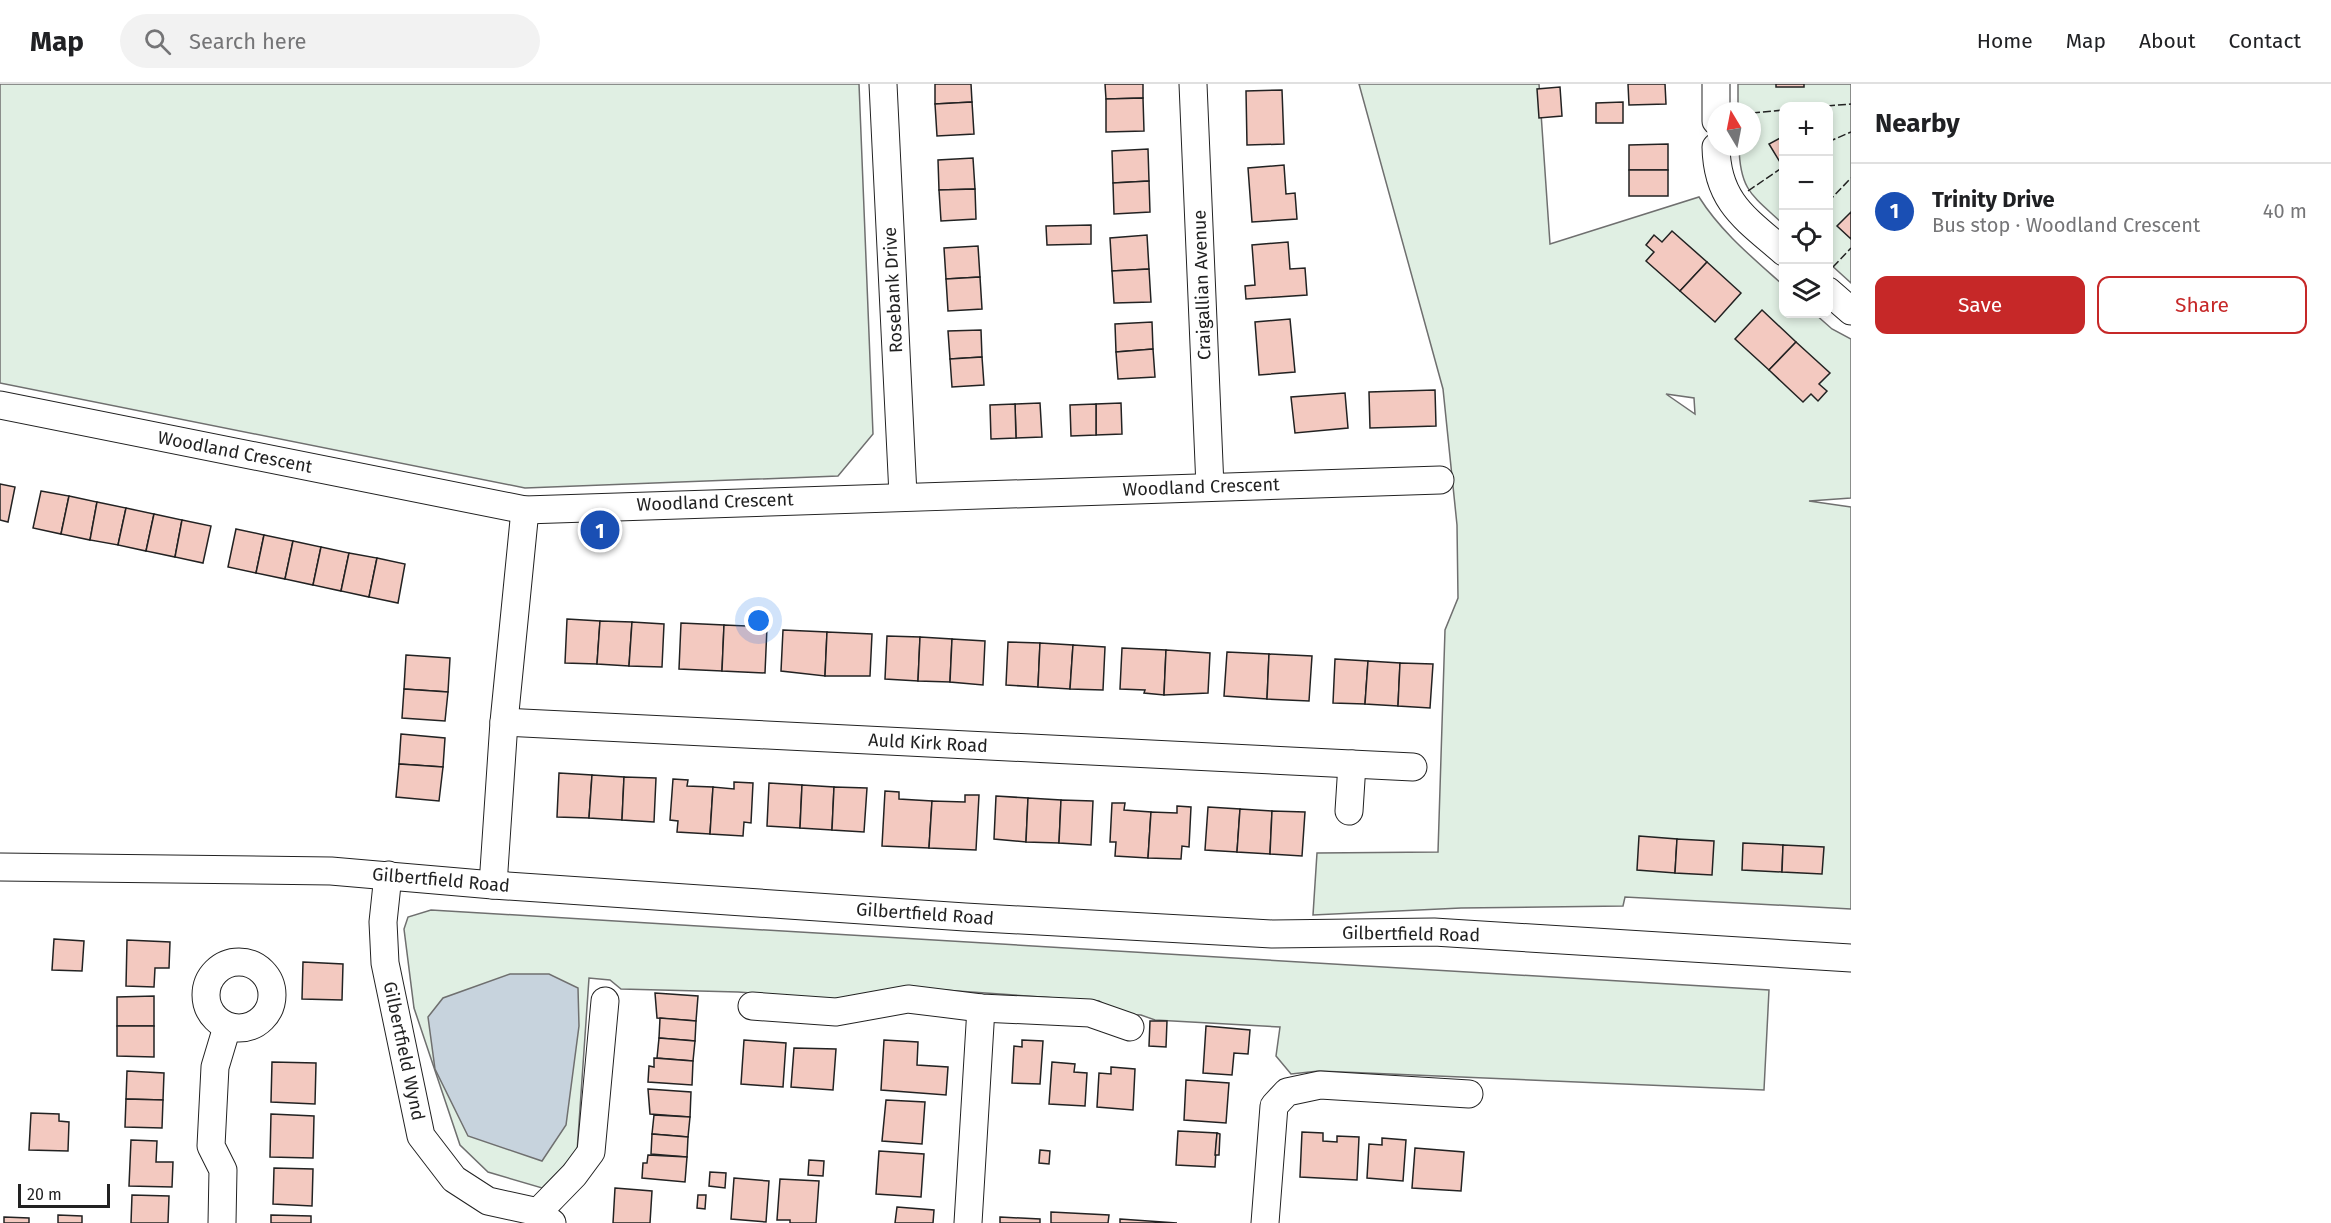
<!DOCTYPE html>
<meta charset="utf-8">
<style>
:root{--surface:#fff;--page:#f2f2f2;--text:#202124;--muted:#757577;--line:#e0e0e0;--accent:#c62828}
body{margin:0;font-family:"Fira Sans",sans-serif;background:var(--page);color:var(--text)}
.controls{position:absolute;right:18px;top:18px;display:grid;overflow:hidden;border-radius:12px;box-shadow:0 3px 9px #0003}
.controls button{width:54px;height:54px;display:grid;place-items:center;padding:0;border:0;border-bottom:2px solid var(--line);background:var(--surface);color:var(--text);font:30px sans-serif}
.compass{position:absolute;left:1707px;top:18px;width:54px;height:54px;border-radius:50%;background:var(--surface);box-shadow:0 3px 9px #0003;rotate:350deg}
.scale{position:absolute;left:18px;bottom:15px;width:92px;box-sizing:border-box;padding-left:6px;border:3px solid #222;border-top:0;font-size:16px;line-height:21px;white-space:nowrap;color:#222;-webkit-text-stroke:4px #fff;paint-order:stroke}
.you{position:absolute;left:759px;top:537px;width:21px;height:21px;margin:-15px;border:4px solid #fff;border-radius:50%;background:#1a73e8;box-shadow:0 0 0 9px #1a73e833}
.badge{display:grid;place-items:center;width:39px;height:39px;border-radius:50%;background:var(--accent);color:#fff;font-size:20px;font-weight:700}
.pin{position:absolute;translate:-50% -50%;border:3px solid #fff;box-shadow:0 2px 6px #0006}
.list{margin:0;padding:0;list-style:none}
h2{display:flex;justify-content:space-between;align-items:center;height:78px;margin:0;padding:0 24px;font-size:26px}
h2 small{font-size:20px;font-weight:400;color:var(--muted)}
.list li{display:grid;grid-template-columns:39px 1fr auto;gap:18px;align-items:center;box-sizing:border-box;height:96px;padding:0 24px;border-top:2px solid var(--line)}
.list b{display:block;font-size:22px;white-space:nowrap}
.list p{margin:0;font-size:20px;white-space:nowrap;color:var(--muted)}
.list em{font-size:20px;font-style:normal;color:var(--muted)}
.actions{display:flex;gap:12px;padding:18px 24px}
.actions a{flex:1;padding:14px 0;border:2px solid var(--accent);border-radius:12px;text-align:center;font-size:21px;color:var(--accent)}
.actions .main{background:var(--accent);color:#fff}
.icon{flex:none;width:33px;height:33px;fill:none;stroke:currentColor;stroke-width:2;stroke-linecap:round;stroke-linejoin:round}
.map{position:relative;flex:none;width:1851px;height:1139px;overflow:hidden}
header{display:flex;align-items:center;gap:36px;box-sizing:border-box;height:84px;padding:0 30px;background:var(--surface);border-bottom:2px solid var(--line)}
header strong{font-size:28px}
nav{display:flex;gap:33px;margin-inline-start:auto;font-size:21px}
.search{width:420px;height:54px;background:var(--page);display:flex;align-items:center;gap:15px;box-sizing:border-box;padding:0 21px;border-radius:33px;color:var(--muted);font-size:22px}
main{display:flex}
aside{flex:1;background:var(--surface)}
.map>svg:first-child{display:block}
</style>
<header>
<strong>Map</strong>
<div class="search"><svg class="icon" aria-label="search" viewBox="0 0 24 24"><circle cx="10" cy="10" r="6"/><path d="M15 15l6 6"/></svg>Search here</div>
<nav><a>Home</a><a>Map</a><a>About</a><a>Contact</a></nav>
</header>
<main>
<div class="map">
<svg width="1851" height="1139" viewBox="0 0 1851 1139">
<rect width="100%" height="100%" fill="#fff"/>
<g fill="#e0efe3" stroke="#6f6f6f" stroke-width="1.5" fill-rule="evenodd">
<polygon points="0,0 859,0 873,350 838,392 525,404 0,299"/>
<path d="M1359,0h180l11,160 149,-47c22,35 54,61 84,88l1,29h31l17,15 19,10v159l-42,3 42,6v402l-226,-12 -2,9 -162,2 -148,7 4,-62 121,-1 7,-222 13,-32 -1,-73 -14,-136zM1666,310l28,4 1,16z"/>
<path d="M1738,0h113v199l-22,-20 -1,-157h-44l-1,118c-30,-28 -43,-33 -44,-77h13v-36h-14z"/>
<polygon points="431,826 1769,906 1764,1006 1319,987 1291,990 1276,972 1280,943 1155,936 1141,931 1119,930 1099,917 914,904 854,917 738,908 621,905 610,896 589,894 577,1068 542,1104 488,1088 460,1061 414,924 404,845 408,833"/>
</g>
<polygon fill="#c7d3dd" stroke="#6f6f6f" stroke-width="1.5" points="510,890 549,890 578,904 579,942 566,1041 542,1077 468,1052 435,985 428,933 443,914"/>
<g fill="#f3c9c0" stroke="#222" stroke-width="1.5">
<polygon points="935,0 971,0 972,18 935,20"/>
<polygon points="1105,0 1143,0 1143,14 1106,15"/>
<polygon points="1628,0 1665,0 1666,20 1629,21"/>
<rect x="1776" y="0" width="28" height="3"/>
<polygon points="1560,3 1562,32 1539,34 1537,5"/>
<polygon points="1282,6 1284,60 1247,61 1246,7"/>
<polygon points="1143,14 1144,47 1106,48 1106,15"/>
<polygon points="972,18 974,50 937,52 935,20"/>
<polygon points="1623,18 1623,39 1596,39 1596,19"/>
<polygon points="1784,52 1784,83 1783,83 1769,60"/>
<polygon points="1668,60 1668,86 1629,86 1629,61"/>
<polygon points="1148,65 1149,97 1113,99 1112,67"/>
<polygon points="973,74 975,105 939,106 938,76"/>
<polygon points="1284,81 1286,110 1295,109 1297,135 1252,138 1248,84"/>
<rect x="1629" y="86" width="39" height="26"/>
<polygon points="1149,97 1150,128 1114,130 1113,99"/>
<polygon points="975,105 976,135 941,137 939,106"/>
<polygon points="1851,128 1851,155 1837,142"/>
<polygon points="1091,141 1091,160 1047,161 1046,142"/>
<polygon points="1672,147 1707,178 1680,207 1646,177 1654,168 1646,161 1654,151 1662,158"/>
<polygon points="1147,151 1149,185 1112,187 1110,154"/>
<polygon points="1288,158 1290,185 1305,184 1307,211 1246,215 1245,202 1255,201 1252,161"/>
<polygon points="978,162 980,193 946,195 944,164"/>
<polygon points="1707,178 1741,209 1715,238 1680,207"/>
<polygon points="1149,185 1151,218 1114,219 1112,187"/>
<polygon points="980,193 982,225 948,227 946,195"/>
<polygon points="1762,226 1796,258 1769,286 1735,255"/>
<polygon points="1290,235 1295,288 1259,291 1255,238"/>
<polygon points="1152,238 1153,265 1116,268 1115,240"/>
<polygon points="981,246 982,273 950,275 948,247"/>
<polygon points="1796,258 1830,289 1819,300 1827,307 1818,317 1811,310 1803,318 1769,286"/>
<polygon points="1153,265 1155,293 1118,295 1116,268"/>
<polygon points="982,273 984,301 952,303 950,275"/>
<polygon points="1435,306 1436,342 1370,344 1369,308"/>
<polygon points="1345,309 1348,344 1295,349 1291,313"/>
<polygon points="1040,319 1042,353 1016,354 1015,320"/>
<polygon points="1121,319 1122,350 1096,351 1096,320"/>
<polygon points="1015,320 1016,354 991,355 990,321"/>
<polygon points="1096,320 1096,351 1071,352 1070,321"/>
<polygon points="0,400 15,403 8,438 0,436"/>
<polygon points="41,407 69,412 61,450 33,444"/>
<polygon points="69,412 97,418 90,456 61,450"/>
<polygon points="97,418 126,424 118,461 90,456"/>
<polygon points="126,424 154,430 146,467 118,461"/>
<polygon points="154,430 182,436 175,473 146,467"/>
<polygon points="182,436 211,442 203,479 175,473"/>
<polygon points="236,445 264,451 256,489 228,483"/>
<polygon points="264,451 293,457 285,495 256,489"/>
<polygon points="293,457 321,463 313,501 285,495"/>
<polygon points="321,463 349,469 341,507 313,501"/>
<polygon points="349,469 377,474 369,513 341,507"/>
<polygon points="377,474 405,480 398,519 369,513"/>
<polygon points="567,535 600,537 597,580 565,579"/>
<polygon points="600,537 632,538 629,582 597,580"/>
<polygon points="632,538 664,540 662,583 629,582"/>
<polygon points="681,539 724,541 722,587 679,585"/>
<polygon points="724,541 767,543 765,589 722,587"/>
<polygon points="783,546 827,548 825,592 781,587"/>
<polygon points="827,548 872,550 870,592 825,592"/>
<polygon points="887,552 920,553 918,597 885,595"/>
<polygon points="920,553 952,555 950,598 918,597"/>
<polygon points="952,555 985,557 983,601 950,598"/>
<polygon points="1008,558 1040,559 1038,603 1006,601"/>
<polygon points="1040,559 1073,561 1070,605 1038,603"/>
<polygon points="1073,561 1105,563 1103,606 1070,605"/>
<polygon points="1122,564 1166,566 1164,611 1144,609 1145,606 1120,605"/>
<polygon points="1166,566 1210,569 1208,609 1164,611"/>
<polygon points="1227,568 1269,570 1267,615 1224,612"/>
<polygon points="1269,570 1312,572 1309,617 1267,615"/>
<polygon points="406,571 450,574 448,608 404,605"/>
<polygon points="1335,575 1368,577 1365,620 1333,619"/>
<polygon points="1368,577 1400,579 1398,622 1365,620"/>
<polygon points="1400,579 1433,580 1430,624 1398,622"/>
<polygon points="404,605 448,608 445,637 402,634"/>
<polygon points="401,650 445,654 443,683 399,680"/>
<polygon points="399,680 443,683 439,717 396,713"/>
<polygon points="559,689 592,691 589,734 557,733"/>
<polygon points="592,691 624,693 622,736 589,734"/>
<polygon points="624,693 656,694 654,738 622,736"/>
<polygon points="673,695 688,696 687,702 713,703 710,750 677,748 678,737 670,736"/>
<polygon points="734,698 753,699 751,739 744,738 743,752 710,750 713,703 734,705"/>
<polygon points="769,699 802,701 800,744 767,742"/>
<polygon points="802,701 834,703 832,746 800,744"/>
<polygon points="834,703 867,704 864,748 832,746"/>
<polygon points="885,707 899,708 899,715 932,717 929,764 882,762"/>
<polygon points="965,711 979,711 976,766 929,764 932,717 965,718"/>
<polygon points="996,712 1028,714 1026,758 994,755"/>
<polygon points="1028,714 1061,716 1059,759 1026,758"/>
<polygon points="1061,716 1093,717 1091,761 1059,759"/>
<polygon points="1112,719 1125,719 1124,726 1151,728 1148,774 1115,772 1116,758 1110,758"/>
<polygon points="1177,722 1191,723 1189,763 1182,762 1181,775 1148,774 1151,728 1177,729"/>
<polygon points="1208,723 1240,725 1237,768 1205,766"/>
<polygon points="1240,725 1272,727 1270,770 1237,768"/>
<polygon points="1272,727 1305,728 1302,772 1270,770"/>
<polygon points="1639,752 1677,755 1675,789 1637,786"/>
<polygon points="1677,755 1714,757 1712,791 1675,789"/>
<polygon points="1743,759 1783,761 1782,788 1742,786"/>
<polygon points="1783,761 1824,763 1822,790 1782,788"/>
<polygon points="54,855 84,857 82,887 52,886"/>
<polygon points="127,856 170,858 169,884 155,884 154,903 126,902"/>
<polygon points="303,878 343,880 342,916 302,915"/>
<polygon points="655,909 698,912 696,937 657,934"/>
<polygon points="154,912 154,942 117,942 117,913"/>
<polygon points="660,934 696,937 695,957 659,954"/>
<polygon points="1150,937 1167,937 1166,963 1149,962"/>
<polygon points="117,942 154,942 154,973 117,972"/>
<polygon points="1206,942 1250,946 1248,970 1234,969 1232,991 1203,989"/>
<polygon points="659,954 695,957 693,977 657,974"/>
<polygon points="744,956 786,959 783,1003 741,1000"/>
<polygon points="884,956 918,958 917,981 948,983 946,1011 881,1006"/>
<polygon points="1022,956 1043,957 1040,1000 1012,999 1014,962 1022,963"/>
<polygon points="794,964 836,965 833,1006 791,1003"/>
<polygon points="654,974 693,977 692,1001 648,998 649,982 654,983"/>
<polygon points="272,978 316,979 315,1020 271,1018"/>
<polygon points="1052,978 1075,980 1074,988 1087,989 1085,1022 1049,1020"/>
<polygon points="1111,983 1135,985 1133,1026 1097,1023 1099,989 1111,990"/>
<polygon points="127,987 164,989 163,1016 126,1015"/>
<polygon points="1186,996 1229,999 1226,1039 1184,1036"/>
<polygon points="648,1005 691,1008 690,1033 650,1030"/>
<polygon points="126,1015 163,1016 162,1044 125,1043"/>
<polygon points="886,1016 925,1018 922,1060 882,1057"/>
<polygon points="31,1029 59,1030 59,1037 69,1038 68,1067 29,1066"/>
<polygon points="271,1030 314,1032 313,1074 270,1073"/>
<polygon points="654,1031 690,1033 688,1053 652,1050"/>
<polygon points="1178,1047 1217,1049 1215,1083 1176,1081"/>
<polygon points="1302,1048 1323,1049 1323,1057 1337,1058 1337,1052 1359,1053 1357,1096 1300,1093"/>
<polygon points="1217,1049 1220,1050 1219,1071 1215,1071"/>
<polygon points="652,1050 688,1053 687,1073 651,1070"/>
<polygon points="1382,1054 1406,1056 1403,1097 1367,1094 1369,1060 1382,1061"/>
<polygon points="131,1056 157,1057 156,1078 173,1078 172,1103 129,1102"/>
<polygon points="1415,1064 1464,1068 1461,1107 1412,1104"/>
<polygon points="1040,1066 1050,1067 1049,1080 1039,1079"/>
<polygon points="879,1067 924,1070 921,1113 876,1110"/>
<polygon points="648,1071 687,1073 685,1098 642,1094 643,1079 647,1079"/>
<polygon points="809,1076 824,1077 823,1092 808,1091"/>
<polygon points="274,1084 313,1085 312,1122 273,1120"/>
<polygon points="710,1088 726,1089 725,1104 709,1102"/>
<polygon points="734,1094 769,1097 766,1138 731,1135"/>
<polygon points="780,1095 819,1097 816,1139 790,1139 790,1136 777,1136"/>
<polygon points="615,1104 652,1107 650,1139 613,1139"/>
<polygon points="132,1111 169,1112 168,1139 131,1139"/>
<polygon points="698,1111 706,1111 705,1125 697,1124"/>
<polygon points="897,1123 934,1126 933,1139 895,1139"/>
<polygon points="1051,1128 1109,1131 1108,1139 1051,1139"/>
<polygon points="58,1131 82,1132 82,1139 58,1139"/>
<polygon points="271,1131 311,1132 311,1139 271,1139"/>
<polygon points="4,1133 29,1134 29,1139 4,1139"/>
<polygon points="1000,1133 1040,1135 1040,1139 1000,1139"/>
<polygon points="1120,1135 1177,1139 1120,1139"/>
</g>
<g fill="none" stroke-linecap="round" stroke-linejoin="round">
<g stroke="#222" stroke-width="29">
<g id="minor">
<polyline points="883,0 903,411"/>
<polyline points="1193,0 1210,403"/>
<polyline points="1716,0 1716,37"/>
<path d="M1716,63c1,55 30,72 68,105"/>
<polyline points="1828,207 1851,227"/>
<polyline points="0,321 525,426 1440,396"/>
<polyline points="504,638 1413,683"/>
<polyline points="1349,727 1352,680"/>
<polyline points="0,783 331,787 493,801 965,833 1272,850 1434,848 1851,874"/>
<polyline points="388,791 383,838 385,879 421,1052 454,1095 488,1117 538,1128 552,1139"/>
<polyline points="493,801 504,638 525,426"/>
<circle cx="239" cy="911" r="33"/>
<polyline points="752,922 836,928 908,915 981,924 1090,929 1130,943"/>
<polyline points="538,1128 574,1091 591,1068 605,917"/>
<polyline points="222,1139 223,1086 211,1062 215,983 227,943"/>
<polyline points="968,1139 981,924"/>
<polyline points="1265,1139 1274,1022 1287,1008 1320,1001 1469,1010"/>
</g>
</g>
<use href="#minor" stroke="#fff" stroke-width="27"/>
<g stroke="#222" stroke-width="1.5" stroke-dasharray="8 3" stroke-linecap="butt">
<polyline points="1827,22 1851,20"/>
<polyline points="1752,29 1784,26"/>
<polyline points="1828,58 1851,48"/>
<polyline points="1748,107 1783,83"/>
<polyline points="1828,118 1851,94"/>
<polyline points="1833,183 1851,164"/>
</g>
</g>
<g text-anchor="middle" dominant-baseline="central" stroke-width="4.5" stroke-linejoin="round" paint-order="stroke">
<g font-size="18" fill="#222" stroke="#fff">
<text transform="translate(1202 201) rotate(-92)">Craigallian Avenue</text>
<text transform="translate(893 206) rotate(-93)">Rosebank Drive</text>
<text transform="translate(235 368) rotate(11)">Woodland Crescent</text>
<text transform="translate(1201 403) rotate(-2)">Woodland Crescent</text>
<text transform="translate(715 418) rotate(-2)">Woodland Crescent</text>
<text transform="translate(928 659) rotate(3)">Auld Kirk Road</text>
<text transform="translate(441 796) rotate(5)">Gilbertfield Road</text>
<text transform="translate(925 830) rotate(4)">Gilbertfield Road</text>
<text transform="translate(1411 850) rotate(1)">Gilbertfield Road</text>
<text transform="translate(404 967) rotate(78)">Gilbertfield Wynd</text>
</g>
</g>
</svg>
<div class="controls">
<button>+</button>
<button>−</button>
<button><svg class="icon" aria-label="locate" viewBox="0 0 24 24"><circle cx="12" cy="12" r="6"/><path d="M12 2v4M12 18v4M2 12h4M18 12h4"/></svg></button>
<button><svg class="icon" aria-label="layers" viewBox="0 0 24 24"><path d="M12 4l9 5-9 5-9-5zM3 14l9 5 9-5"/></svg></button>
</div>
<svg class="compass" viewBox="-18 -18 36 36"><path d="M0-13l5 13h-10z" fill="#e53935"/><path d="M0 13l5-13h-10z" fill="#757577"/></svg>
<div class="scale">20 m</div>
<div class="you"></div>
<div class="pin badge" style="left:600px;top:446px;background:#1a4fb4">1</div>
</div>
<aside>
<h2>Nearby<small></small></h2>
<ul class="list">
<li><span class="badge" style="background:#1a4fb4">1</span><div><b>Trinity Drive</b><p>Bus stop · Woodland Crescent</p></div><em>40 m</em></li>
</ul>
<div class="actions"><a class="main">Save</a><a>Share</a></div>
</aside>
</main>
